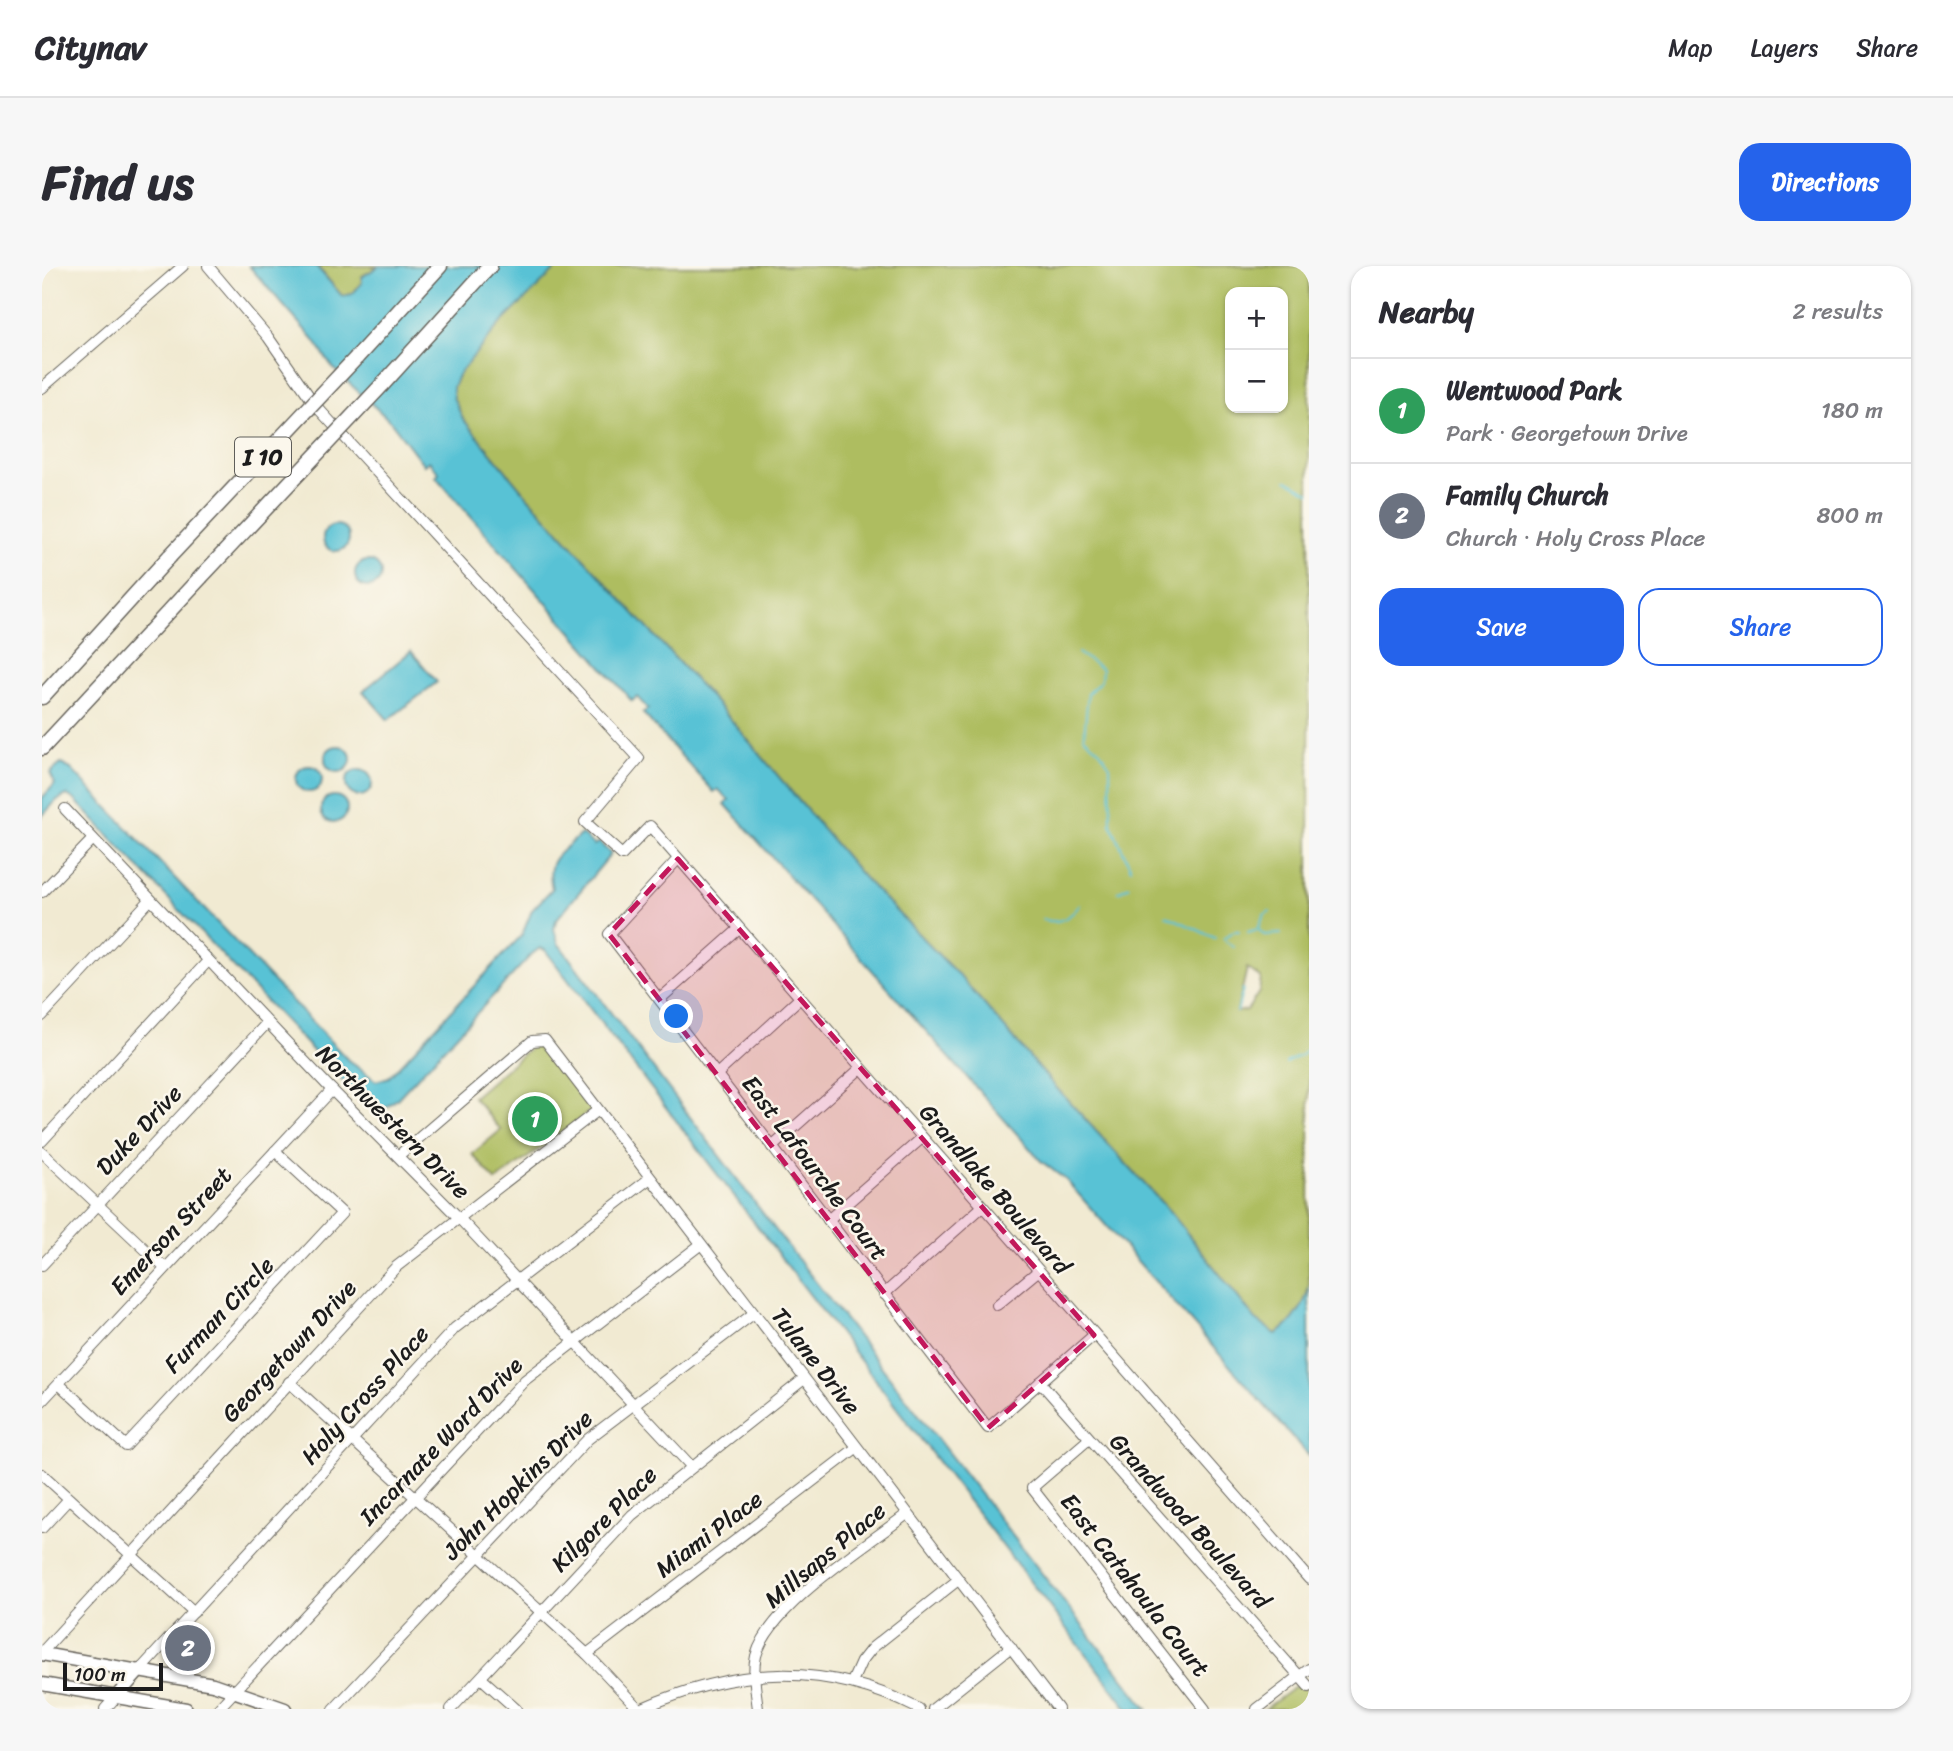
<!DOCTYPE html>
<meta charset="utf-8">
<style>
:root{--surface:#fff;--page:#f7f7f7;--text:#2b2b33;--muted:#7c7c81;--line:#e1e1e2;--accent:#2563eb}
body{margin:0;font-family:Sriracha,sans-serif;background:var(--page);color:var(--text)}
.controls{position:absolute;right:21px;top:21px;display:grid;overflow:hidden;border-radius:14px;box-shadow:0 2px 5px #0004}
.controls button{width:63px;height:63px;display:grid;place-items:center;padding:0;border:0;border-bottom:2px solid var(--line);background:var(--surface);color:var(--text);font:35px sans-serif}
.scale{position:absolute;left:21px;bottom:18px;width:100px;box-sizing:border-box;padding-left:7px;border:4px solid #1c1c1c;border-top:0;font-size:19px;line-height:24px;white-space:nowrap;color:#1c1c1c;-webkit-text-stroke:5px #fbf7ec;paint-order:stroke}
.you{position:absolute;left:635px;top:751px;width:24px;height:24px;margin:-18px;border:5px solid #fff;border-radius:50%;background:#1a73e8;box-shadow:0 0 0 10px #1a73e833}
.badge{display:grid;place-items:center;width:46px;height:46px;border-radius:50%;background:var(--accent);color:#fff;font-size:23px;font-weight:700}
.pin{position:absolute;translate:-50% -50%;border:4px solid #fff;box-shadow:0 2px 7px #0006}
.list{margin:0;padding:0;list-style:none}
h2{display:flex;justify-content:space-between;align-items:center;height:91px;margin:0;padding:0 28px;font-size:30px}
h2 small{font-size:23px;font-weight:400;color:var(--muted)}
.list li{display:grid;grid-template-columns:46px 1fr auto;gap:21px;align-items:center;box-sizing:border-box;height:105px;padding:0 28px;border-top:2px solid var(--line)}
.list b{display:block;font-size:26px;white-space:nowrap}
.list p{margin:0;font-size:23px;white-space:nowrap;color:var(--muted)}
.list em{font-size:23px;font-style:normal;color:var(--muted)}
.actions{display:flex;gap:14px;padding:21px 28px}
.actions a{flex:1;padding:16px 0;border:2px solid var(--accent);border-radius:21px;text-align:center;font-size:24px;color:var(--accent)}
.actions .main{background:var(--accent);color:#fff}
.map{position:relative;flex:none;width:1267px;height:1443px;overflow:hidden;border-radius:21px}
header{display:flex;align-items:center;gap:42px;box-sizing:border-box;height:98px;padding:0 35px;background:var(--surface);border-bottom:2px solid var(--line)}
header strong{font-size:33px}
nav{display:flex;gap:38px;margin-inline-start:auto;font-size:24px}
.intro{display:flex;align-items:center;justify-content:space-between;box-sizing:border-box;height:168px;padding:0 42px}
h1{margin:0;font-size:49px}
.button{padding:18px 32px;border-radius:21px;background:var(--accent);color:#fff;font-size:24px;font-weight:700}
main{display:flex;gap:42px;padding:0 42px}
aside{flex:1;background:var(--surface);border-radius:21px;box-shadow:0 2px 5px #0004}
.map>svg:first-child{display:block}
</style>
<header>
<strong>Citynav</strong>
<nav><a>Map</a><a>Layers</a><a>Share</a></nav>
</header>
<div class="intro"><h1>Find us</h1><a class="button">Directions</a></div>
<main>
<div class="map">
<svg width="1267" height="1443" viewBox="0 0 1267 1443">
<rect width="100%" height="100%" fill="#fbf7ec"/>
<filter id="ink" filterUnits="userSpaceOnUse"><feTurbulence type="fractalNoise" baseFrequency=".0143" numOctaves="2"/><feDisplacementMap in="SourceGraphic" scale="14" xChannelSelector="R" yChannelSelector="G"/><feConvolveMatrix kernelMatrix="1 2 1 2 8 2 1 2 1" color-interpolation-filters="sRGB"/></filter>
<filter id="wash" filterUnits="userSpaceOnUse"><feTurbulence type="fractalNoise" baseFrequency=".00686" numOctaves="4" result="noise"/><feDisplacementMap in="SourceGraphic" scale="28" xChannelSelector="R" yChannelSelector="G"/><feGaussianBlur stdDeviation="1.57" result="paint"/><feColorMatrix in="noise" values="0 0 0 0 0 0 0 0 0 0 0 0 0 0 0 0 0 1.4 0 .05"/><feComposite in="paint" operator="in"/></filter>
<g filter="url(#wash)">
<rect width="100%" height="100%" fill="#f1ead2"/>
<g fill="#aebd60" stroke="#656c3e" stroke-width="2" fill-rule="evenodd">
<polygon points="275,0 337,0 320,10 320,17 310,28 300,30"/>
<path d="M517,0h750v1020c-3,18 -17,39 -33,48l-20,-14 -85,-107 -119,-130 -89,-103 -100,-103 -137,-163 -201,-220 -62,-75 -10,-22v-10l5,-12 14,-21 53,-57zM1188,26h53v116h-53zM1205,702l14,10 -2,14 -12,18 -10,2z"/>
<polygon points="496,775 551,843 454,915 430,888 459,864 431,831"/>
<polygon points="1258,1417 1267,1428 1267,1443 1223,1443"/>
</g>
<g fill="#59c2d5" stroke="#3a6f78" stroke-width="2">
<path d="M207,0h67l26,30 10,-2 10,-11v-6l17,-11h180l-61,60 -40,49 -5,12v10l10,22 62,75 201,220 137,163 100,103 89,103 119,130 85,107 20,14c15,-8 31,-31 33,-48v170l-243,-276 -25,-19 -316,-357 4,-4 -11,-11 -4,3c-24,-27 -46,-50 -71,-79l5,-4 -11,-12 -5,4 -196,-224 3,-4 -10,-12 -5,4 -33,-43 -57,-53 -21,-30z"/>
<circle cx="294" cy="272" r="13"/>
<circle cx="326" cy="308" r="13"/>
<polygon points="369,385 395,416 346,454 321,425"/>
<circle cx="296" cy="493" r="13"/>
<path d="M19,498l10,5 277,291 28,21 13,-4 133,-142 10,-25 20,-21c-7,-32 8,-35 29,-55l13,11 5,-3 12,12 -55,66 -2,9 4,14 229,302 360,464h-19l-583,-759 -5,-2 -8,6 -135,145 -19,14 -46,-42 -257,-271 -8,-5 -10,5 -15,16v-18l13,-14 -5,-11z"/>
<circle cx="267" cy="513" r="13"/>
<circle cx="317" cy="517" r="13"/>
<circle cx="292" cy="543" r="13"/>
</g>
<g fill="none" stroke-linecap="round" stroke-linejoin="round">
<g stroke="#59c2d5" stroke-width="2">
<polyline points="1245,214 1267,226"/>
<polyline points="1036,387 1060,403 1059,415 1046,427 1042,471 1058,485 1068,500 1069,558 1089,603"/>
<polyline points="1076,626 1087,620"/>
<polyline points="1124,649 1173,672"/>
<path d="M1000,653c15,6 28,-1 38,-14"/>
<polyline points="1216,663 1222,669 1239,668"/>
<polyline points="1206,666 1216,663 1222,649 1228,645"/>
<polyline points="1181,673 1192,665 1197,665"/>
<polyline points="1183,675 1192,681"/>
<polyline points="1195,746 1201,723"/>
<polyline points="1244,797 1261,788 1267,780"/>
</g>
</g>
</g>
<g filter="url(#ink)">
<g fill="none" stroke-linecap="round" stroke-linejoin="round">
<g stroke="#67645c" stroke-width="12">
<g id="minor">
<polyline points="166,0 226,71 274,140 597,492 543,556 580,589 608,560 1267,1313"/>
<polyline points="0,122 141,0"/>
<polyline points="23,543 290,824 416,951 649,1200"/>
<polyline points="636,593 567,668 946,1162 1052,1069"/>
<polyline points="0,626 51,573"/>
<polyline points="618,733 697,663"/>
<polyline points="0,750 108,634"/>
<polyline points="675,808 758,732"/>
<polyline points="0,875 166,695"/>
<polyline points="730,881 819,802"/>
<polyline points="0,886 123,1002"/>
<polyline points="356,890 490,775 503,774 1016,1443"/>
<polyline points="786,954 880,872"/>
<polyline points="0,999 225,757"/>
<polyline points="842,1028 940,941"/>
<polyline points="955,1039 996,1005"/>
<polyline points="247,1116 545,1388 597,1443"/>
<polyline points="998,1116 1267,1421"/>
<polyline points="17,1118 84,1180 300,947 233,885"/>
<polyline points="0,1135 290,824"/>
<polyline points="1047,1173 990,1222 1163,1443"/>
<polyline points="0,1208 152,1346"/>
<polyline points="0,1262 27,1233"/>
<polyline points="0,1386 354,1001 555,845"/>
<polyline points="545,1388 814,1182"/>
<polyline points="98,1404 413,1062 607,913"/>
<polyline points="439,1412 474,1443"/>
<polyline points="810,1416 819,1396 830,1382 916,1314"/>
<polyline points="63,1443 74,1431"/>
<polyline points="176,1443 483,1114 658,979"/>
<polyline points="292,1443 546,1173 711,1048"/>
<polyline points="409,1443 590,1249 762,1113"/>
<path d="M598,1443c96,-42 183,-49 279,0"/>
<path d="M716,1443c-2,-17 -6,-37 -2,-53 14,-51 110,-110 151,-142"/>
<polyline points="891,1443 969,1381"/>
<polyline points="1215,1443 1267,1403"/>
</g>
</g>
<g stroke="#67645c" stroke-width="15">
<g id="major">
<polyline points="0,1388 171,1418 243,1443"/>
<polyline points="0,1418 144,1443"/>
<polyline points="74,1431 98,1404"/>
</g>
</g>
<g stroke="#67645c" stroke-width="17">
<g id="highway">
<polyline points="314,92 398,0"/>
<polyline points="340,119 448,0"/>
<polyline points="0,431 128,290"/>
<polyline points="0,482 159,311"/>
</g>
</g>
<use href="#minor" stroke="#fff" stroke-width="10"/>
<use href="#major" stroke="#fff" stroke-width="12"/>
<use href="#highway" stroke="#fff" stroke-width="14"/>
<g stroke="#67645c" stroke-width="17" stroke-linecap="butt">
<g id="highway-bridge">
<polyline points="128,290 314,92"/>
<polyline points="159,311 340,119"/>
</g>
</g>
<use href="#highway-bridge" stroke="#fff" stroke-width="14"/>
</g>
</g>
<path fill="#c2185b" fill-opacity="0.2" stroke="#c2185b" stroke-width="5" stroke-dasharray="14 9" stroke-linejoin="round" d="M636,593l416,476 -106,93 -379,-494z"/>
<g text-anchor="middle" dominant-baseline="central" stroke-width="5" stroke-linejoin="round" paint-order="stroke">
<rect fill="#fbf7ec" stroke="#5f5e5a" stroke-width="2" x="193" y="171.5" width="56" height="39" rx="5"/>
<g font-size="23" font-weight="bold" fill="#1c1c1c">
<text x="221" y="191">I 10</text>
</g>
<g font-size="24" fill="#1c1c1c" stroke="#fbf7ec">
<text transform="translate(351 856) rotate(45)">Northwestern Drive</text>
<text transform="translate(97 864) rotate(-47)">Duke Drive</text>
<text transform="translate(773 902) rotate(53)">East Lafourche Court</text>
<text transform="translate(953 923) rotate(49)">Grandlake Boulevard</text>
<text transform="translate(129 965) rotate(-47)">Emerson Street</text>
<text transform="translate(177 1049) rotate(-47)">Furman Circle</text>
<text transform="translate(247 1085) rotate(-47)">Georgetown Drive</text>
<text transform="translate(774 1095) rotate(52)">Tulane Drive</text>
<text transform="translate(323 1129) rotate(-48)">Holy Cross Place</text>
<text transform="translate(399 1175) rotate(-46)">Incarnate Word Drive</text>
<text transform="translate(476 1219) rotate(-45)">John Hopkins Drive</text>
<text transform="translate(562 1253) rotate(-45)">Kilgore Place</text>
<text transform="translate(1148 1255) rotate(48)">Grandwood Boulevard</text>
<text transform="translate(667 1268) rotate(-37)">Miami Place</text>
<text transform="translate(783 1289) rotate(-40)">Millsaps Place</text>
<text transform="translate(1093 1319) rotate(52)">East Catahoula Court</text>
</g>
</g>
</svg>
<div class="controls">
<button>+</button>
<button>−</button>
</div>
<div class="scale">100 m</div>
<div class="you"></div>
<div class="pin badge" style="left:493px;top:853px;background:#2e9e5b">1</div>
<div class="pin badge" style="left:146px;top:1382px;background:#6b7280">2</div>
</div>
<aside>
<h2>Nearby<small>2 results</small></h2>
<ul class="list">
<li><span class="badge" style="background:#2e9e5b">1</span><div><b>Wentwood Park</b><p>Park · Georgetown Drive</p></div><em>180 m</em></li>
<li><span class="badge" style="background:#6b7280">2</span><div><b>Family Church</b><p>Church · Holy Cross Place</p></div><em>800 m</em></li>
</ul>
<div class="actions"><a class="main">Save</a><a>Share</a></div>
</aside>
</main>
